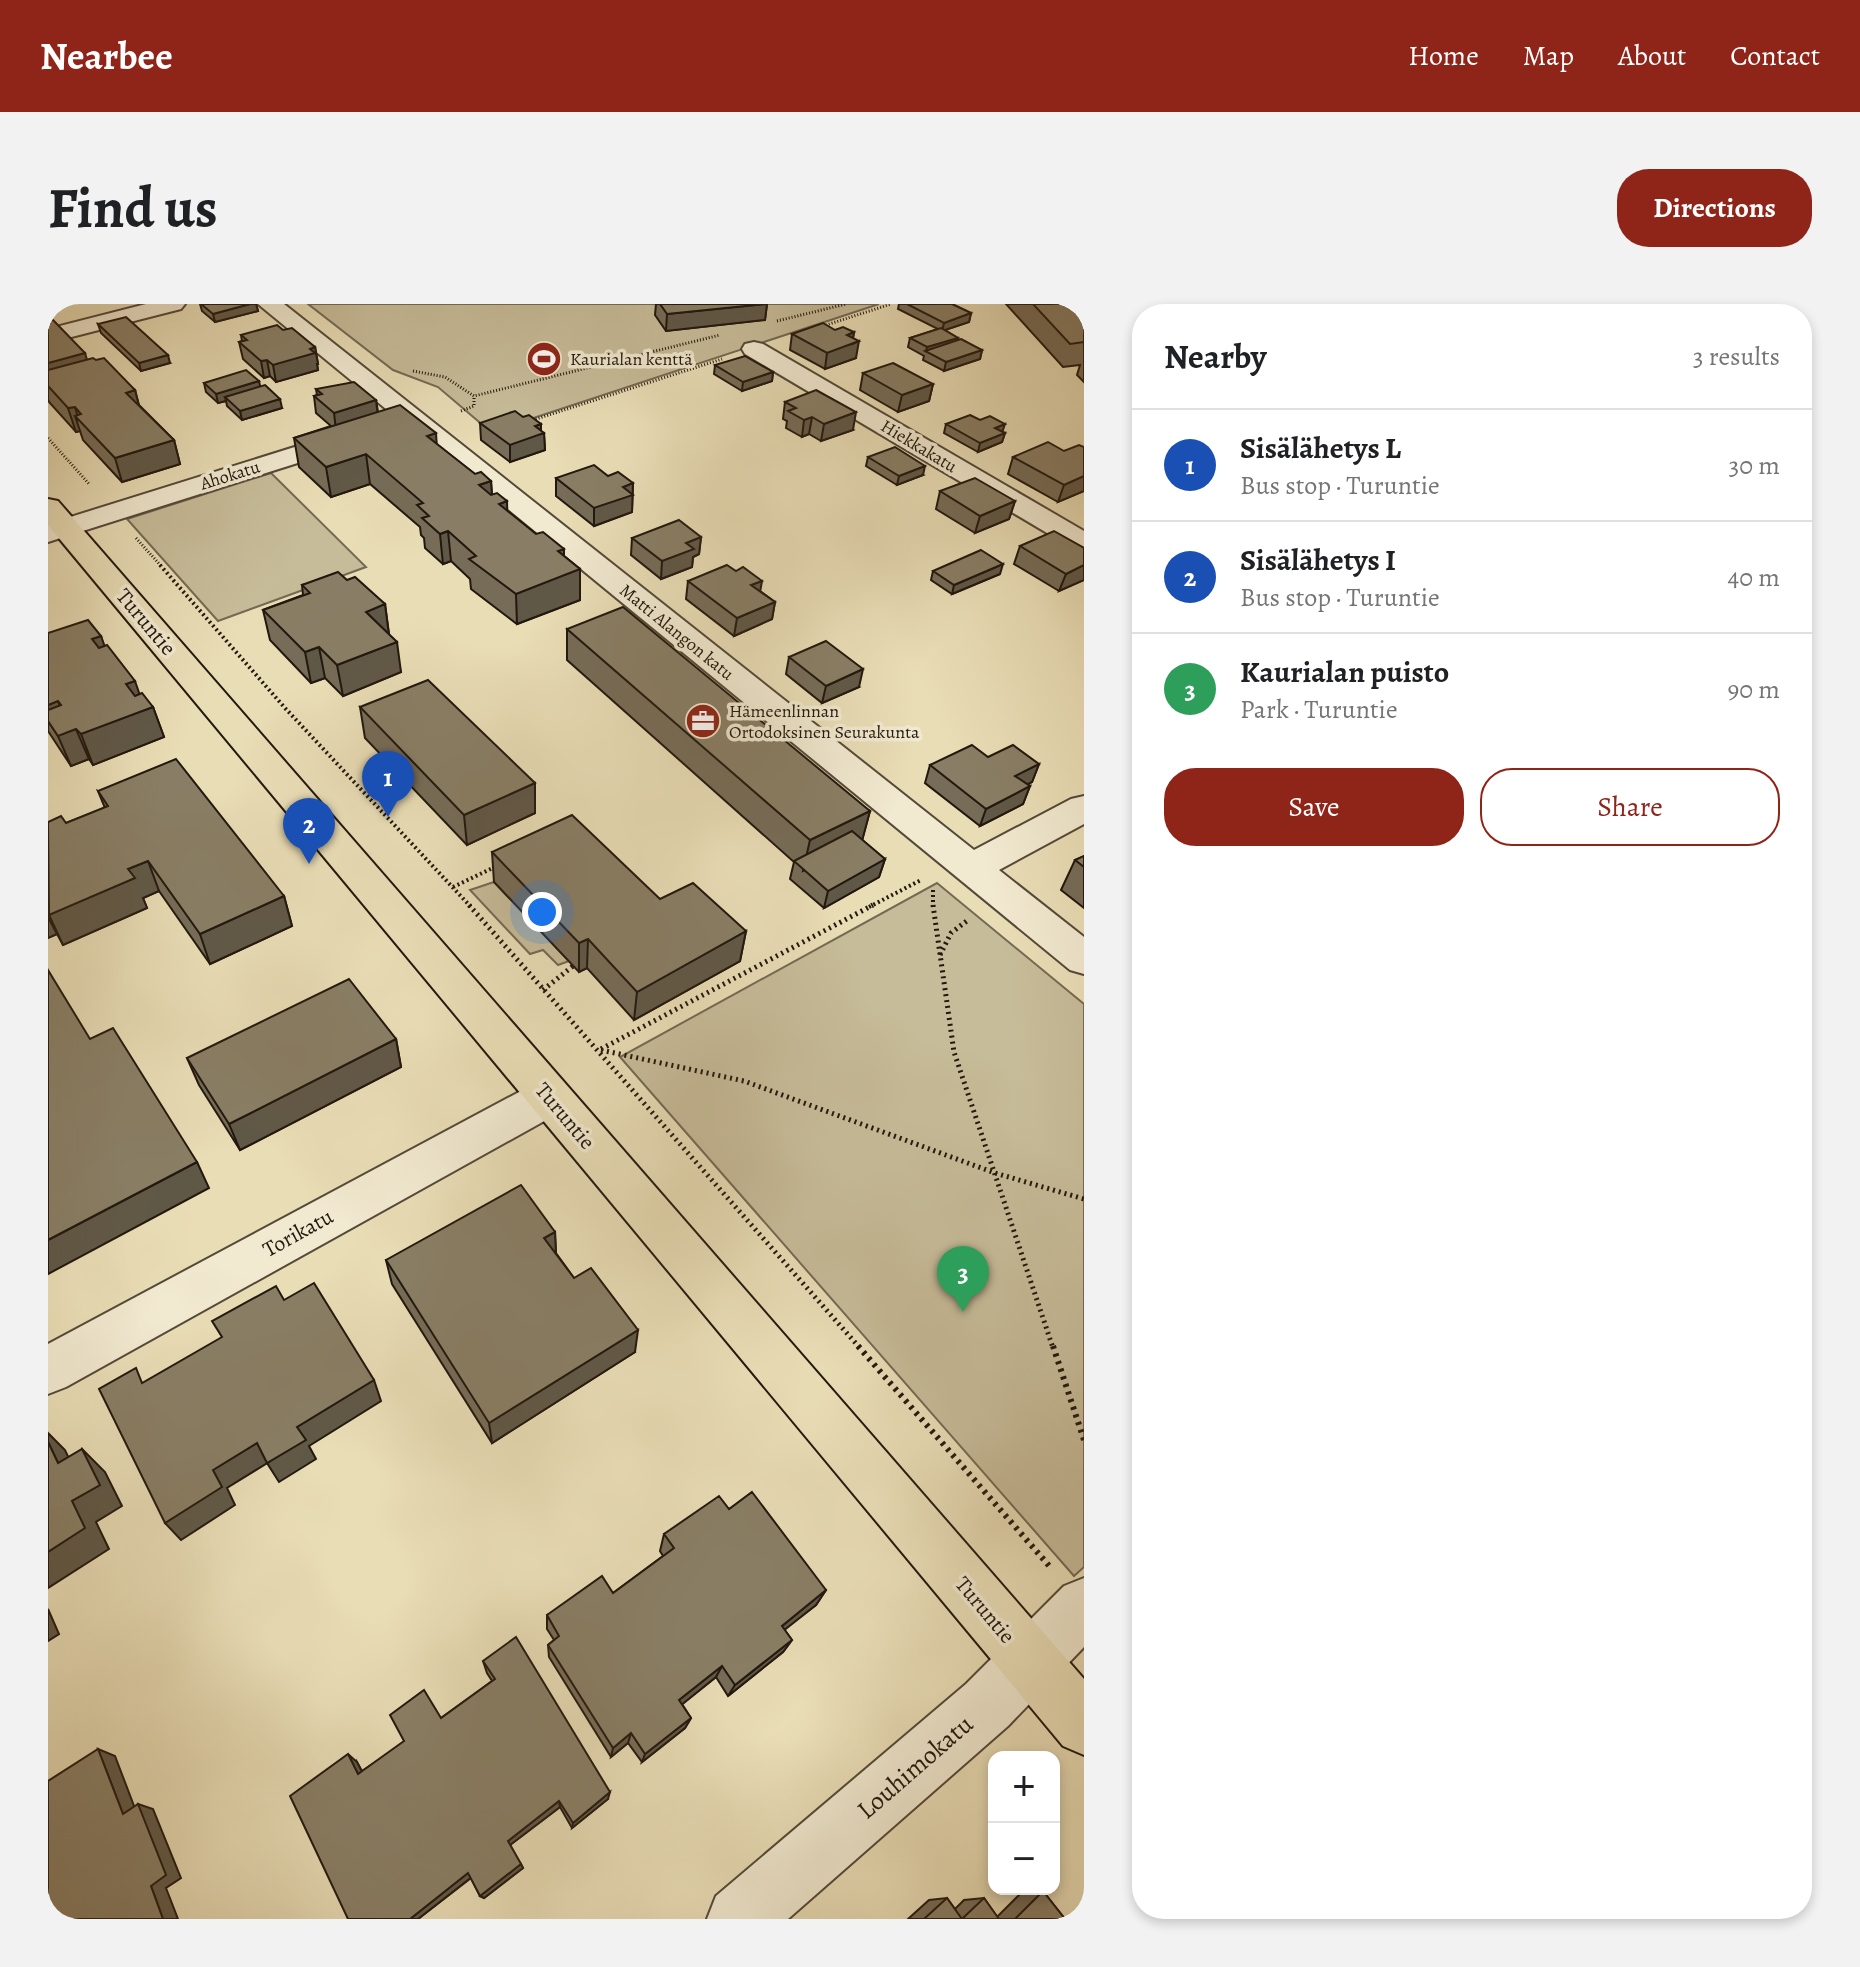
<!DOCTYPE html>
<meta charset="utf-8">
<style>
:root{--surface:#fff;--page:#f2f2f2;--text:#202124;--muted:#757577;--line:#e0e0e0;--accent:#8f2418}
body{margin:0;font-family:Alegreya,serif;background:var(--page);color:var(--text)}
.controls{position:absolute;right:24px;bottom:24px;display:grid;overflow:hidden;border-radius:16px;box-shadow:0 4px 12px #0003}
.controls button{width:72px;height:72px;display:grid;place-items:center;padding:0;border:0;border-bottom:2px solid var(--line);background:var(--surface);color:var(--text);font:40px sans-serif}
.you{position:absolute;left:494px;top:608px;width:28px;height:28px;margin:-20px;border:6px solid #fff;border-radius:50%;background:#1a73e8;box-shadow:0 0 0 12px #1a73e833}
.badge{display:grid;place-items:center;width:52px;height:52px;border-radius:50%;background:var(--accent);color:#fff;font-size:26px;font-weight:700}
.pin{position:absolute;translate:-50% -66px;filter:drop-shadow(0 2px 4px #0008)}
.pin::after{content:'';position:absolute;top:42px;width:28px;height:24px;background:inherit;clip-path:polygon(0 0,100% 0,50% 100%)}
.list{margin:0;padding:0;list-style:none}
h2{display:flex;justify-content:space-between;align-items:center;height:104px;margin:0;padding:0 32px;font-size:34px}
h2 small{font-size:26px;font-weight:400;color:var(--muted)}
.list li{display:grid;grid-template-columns:52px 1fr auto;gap:24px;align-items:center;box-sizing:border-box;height:112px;padding:0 32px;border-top:2px solid var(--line)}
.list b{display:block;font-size:30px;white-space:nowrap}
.list p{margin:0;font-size:26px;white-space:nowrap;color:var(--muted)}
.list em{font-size:26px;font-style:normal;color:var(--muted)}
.actions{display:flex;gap:16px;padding:24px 32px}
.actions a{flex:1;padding:18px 0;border:2px solid var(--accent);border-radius:32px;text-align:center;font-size:28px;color:var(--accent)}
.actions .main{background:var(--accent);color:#fff}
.map{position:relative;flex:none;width:1036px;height:1615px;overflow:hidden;border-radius:32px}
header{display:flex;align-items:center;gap:48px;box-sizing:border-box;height:112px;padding:0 40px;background:var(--accent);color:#fff}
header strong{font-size:38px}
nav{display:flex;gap:44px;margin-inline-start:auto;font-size:28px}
.intro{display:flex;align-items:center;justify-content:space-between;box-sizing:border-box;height:192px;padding:0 48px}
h1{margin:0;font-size:56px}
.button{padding:20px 36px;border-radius:32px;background:var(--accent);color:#fff;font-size:28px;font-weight:700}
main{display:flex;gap:48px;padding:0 48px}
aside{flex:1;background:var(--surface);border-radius:32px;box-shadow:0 4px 12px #0003}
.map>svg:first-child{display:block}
</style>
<header>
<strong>Nearbee</strong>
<nav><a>Home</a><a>Map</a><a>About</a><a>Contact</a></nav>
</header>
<div class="intro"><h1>Find us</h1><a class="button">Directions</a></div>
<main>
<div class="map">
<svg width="1036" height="1615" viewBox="0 0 1036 1615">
<rect width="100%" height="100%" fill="#e9ddb6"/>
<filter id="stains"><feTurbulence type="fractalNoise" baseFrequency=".0025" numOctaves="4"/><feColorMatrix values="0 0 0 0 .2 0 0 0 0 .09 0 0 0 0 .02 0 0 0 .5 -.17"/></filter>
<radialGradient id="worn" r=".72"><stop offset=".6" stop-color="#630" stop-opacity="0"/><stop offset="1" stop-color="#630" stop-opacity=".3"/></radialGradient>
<g fill="#c7bc99" stroke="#746a54" stroke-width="2">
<polygon points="260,0 831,0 443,128 390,83 345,66"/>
<polygon points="223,169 318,263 170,317 79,215"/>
<polygon points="446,578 521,657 510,661 495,646 482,650 422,586"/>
<polygon points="889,579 1036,700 1036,1263 1026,1272 572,753"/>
</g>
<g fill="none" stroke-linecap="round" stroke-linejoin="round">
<g stroke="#544938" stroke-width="4">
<g id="minor">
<polygon points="98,0 137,0 133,5 0,39 0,25"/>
<polygon points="210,0 236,0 926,546 1023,495 1036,492 1036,520 951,566 1036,633 1036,670 1022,666"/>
<polygon points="706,38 715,40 1036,227 1036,248 1026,245 697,50 694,45 697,40"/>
<polygon points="304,125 313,127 317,133 313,139 0,238 0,220"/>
<polygon points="501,775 516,780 523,793 516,806 18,1083 0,1090 0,1040 486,780"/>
<polygon points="1036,1274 1036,1343 960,1422 740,1615 659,1615 668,1592 918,1380 1016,1282"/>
</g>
</g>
<g stroke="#22180e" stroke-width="4">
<polygon id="major" points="0,195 10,197 1036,1375 1036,1451 1015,1442 0,221"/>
</g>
<g stroke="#22180e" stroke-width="3" stroke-dasharray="1 2" stroke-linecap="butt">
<polyline points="729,17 798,0"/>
<polyline points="775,22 843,0"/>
<polyline points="365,67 397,73 426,92 672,31"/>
<polyline points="413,107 426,102 426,92"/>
<polyline points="482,117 674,55"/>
<polyline points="0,134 42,181"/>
<polyline points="88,234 114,263"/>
</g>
<g stroke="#22180e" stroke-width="4" stroke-dasharray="2 3" stroke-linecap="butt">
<polyline points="112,261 237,404 423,603"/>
<polyline points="405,583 451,561"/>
<polyline points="821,603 873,576"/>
<polyline points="885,603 885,585"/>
</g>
<g stroke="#22180e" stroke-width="5" stroke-dasharray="2 4" stroke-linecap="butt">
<polyline points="421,601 812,1044"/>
<polyline points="885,601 906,748 1005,1044"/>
<polyline points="892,651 903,629 920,616"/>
<polyline points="495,686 525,662"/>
<polyline points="553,745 825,601"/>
<polyline points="553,746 696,777 947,869 1036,895"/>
</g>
<g stroke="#22180e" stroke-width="6" stroke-dasharray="3 5" stroke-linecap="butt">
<polyline points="810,1042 1003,1264"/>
<polyline points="1005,1042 1036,1136"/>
</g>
<use href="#minor" fill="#f1e9d0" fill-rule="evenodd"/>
<use href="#major" fill="#e9ddb6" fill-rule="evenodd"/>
</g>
<g fill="#766c57" stroke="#22180e" stroke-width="2">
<polygon points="152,0 208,0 210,7 167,18 154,7"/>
<polygon points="608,0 719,0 717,16 618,27 607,11"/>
<polygon points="851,0 904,0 923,9 921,18 897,26 910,34 909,36 934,46 932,55 896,67 875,56 876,52 860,43 862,34 890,25 850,5"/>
<polygon points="958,0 1036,0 1036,78 1029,71 1032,61 1015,63"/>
<polygon points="0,17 39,56 87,86 91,101 126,136 132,160 74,178 35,136 32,127 28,128 1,98 0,95"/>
<polygon points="50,20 122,59 93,67 53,29"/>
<polygon points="235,26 267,43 270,60 269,60 270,66 228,78 222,72 216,74 195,55 191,38 194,37 193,31"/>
<polygon points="806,28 805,34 808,54 777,65 742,46 744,30"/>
<polygon points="667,61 725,68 724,77 694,87 666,70"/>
<polygon points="815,69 885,80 881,97 850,108 812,86"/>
<polygon points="156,79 212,82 234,104 194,116 179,102 178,97 170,99 158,88"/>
<polygon points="268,85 328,96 330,108 388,129 388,140 427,170 443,177 444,191 459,197 459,207 488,230 516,245 516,252 532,265 532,296 469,320 423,285 422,275 403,257 395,260 377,244 376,234 373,231 372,223 322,180 283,193 251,163 246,134 283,122 268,109 266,92 269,91"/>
<polygon points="737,98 805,126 773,137 761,130 754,133 738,124 739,117 735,115"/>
<polygon points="432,119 496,129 497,146 462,158 433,136"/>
<polygon points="898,120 954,128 957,129 954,138 930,148 896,129"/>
<polygon points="1036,143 1036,187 1010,198 960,170 965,153 1016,147"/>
<polygon points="820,153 875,171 849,181 818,162"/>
<polygon points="560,172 585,179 584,208 546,222 508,192 508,174"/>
<polygon points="892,187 967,197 961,215 927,229 888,205"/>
<polygon points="653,233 651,250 645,253 644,263 613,275 583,251 584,234"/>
<polygon points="972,242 1036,244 1036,276 1011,287 966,260"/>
<polygon points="885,267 952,270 904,290 883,276"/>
<polygon points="299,276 337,300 341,330 353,368 295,392 277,374 263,379 222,336 215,306 255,291 254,281"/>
<polygon points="640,277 712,287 727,298 724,315 686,332 638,295"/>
<polygon points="519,325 822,507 814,536 837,555 831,573 776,604 742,575 746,558 519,356"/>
<polygon points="0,329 53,332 56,342 91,390 105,403 116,433 45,461 41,455 23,462 0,427"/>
<polygon points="741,353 811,383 774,399 738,370"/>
<polygon points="312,403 487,479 487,509 419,541 317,434"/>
<polygon points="940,453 991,460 984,478 979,480 982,482 975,500 932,522 877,479 882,461"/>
<polygon points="50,487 236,592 244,622 162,660 111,587 95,594 99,604 15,641 9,630 0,634 0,518 18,519 57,504"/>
<polygon points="444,548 612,595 698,627 692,657 586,716 539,664 531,668 446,578"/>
<polygon points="1036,552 1036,604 1013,586 1027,556"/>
<polygon points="348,735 353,763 192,846 151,781 139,754"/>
<polygon points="507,928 508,949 526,974 587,1048 444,1139 344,980 338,956"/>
<polygon points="681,1205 778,1286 768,1301 736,1325 744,1336 735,1348 680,1392 668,1373 634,1400 643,1414 637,1424 594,1458 580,1439 563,1453 501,1353 500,1341 506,1336 499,1325 499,1311 565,1289 615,1252 612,1247 616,1230"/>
<polygon points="435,1357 560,1495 524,1524 512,1503 462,1541 475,1564 436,1594 432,1592 423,1574 370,1615 300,1615 309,1458 314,1467 393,1414 444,1377 439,1369"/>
<polygon points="995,1587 1017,1615 860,1615 881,1596 899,1594 907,1605 916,1596 936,1594 949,1613 973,1589"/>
</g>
<g fill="#605847" stroke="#22180e" stroke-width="2">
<polygon points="202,0 208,0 210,7 167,18 165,10"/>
<polygon points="719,0 717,16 618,27 619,10"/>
<polygon points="923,9 921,18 894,27 896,19"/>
<polygon points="806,28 804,40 811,37 808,54 777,65 779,49 799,31"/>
<polygon points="910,34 908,42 878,47 879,43"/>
<polygon points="267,43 270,60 269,60 270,66 228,78 225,61"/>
<polygon points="934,46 932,55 896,67 898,58"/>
<polygon points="37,49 44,73 0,73 0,59"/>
<polygon points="120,51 122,59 93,67 91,59"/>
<polygon points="219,56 222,72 216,74 213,57"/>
<polygon points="725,68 724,77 694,87 695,78"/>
<polygon points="211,77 213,86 177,93 178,97 170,99 168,90"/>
<polygon points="885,80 881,97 850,108 854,91"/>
<polygon points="87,86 93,110 78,89"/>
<polygon points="232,95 234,104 194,116 192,107"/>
<polygon points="328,96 330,113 288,126 286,109"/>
<polygon points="27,103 31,117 27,112 32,127 28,128 20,104"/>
<polygon points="808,108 805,126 773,137 776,120"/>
<polygon points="764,113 761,130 754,133 756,116"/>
<polygon points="493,120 493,130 496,129 497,146 462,158 462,141 487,122"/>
<polygon points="957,120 954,129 947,124"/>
<polygon points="388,129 390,159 379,132"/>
<polygon points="957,129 954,138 930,148 932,139"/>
<polygon points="126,136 132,160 74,178 67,154"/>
<polygon points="318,150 322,180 283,193 278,163"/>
<polygon points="877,162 875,171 849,181 851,172"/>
<polygon points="1036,172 1036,187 1010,198 1016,181"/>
<polygon points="443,177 445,207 431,181"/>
<polygon points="585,179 584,208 546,222 546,204 575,183"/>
<polygon points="459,197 460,227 451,200"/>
<polygon points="967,197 961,215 927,229 932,212"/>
<polygon points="400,227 403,257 395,260 392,230"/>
<polygon points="653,233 651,250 645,253 644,263 613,275 614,257 638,239"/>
<polygon points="516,245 516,271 532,265 532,296 469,320 468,290 510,247"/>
<polygon points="955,260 952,270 904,290 906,281"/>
<polygon points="1036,261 1036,276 1011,287 1018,270"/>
<polygon points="714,277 711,294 703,281"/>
<polygon points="727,298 724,315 686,332 689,314"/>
<polygon points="337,300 341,331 318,308"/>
<polygon points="53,332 64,363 44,335"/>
<polygon points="349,338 353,368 295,392 289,361"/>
<polygon points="271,343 277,374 263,379 257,348"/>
<polygon points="815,365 811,383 774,399 778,382"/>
<polygon points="87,377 97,406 105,403 116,433 45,461 33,430 78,380"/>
<polygon points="10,397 22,427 28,425 41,455 23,462 10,432 0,417 0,401"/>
<polygon points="991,460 984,478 961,490 967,472"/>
<polygon points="487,479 487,509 419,541 416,511"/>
<polygon points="982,482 975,500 932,522 938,505"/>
<polygon points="822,507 814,537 755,567 762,536"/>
<polygon points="837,555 831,573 776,604 780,587"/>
<polygon points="100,557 111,587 95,594 99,604 15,641 1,611 80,565"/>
<polygon points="236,592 244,622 162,660 152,630"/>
<polygon points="0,613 9,630 0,634"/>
<polygon points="698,627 692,657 586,716 589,688"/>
<polygon points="540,635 539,664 531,668 531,639"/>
<polygon points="348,735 353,763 192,846 181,820"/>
<polygon points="149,858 161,884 0,970 0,936"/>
<polygon points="507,928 508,952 496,934"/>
<polygon points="590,1026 587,1048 444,1139 441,1119"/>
<polygon points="326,1076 333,1097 261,1142 268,1155 231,1178 219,1159 249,1123"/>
<polygon points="0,1129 17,1146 34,1182 10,1159 0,1138"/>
<polygon points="209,1139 221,1158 179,1184 187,1201 133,1236 117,1219 165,1166"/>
<polygon points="34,1145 57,1168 74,1202 48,1218 61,1245 0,1284 0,1248 24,1197"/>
<polygon points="778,1286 768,1301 725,1335 734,1322"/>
<polygon points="0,1305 11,1330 0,1337"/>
<polygon points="744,1336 735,1348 680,1392 687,1381"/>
<polygon points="674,1362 668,1373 627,1406 631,1396"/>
<polygon points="643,1414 637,1424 594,1458 597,1450"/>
<polygon points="583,1429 580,1439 563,1453 565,1444"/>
<polygon points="50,1445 67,1452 91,1515 75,1510"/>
<polygon points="300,1450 309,1458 319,1478 310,1470"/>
<polygon points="562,1488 560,1495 524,1524 525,1519"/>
<polygon points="511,1497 512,1503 462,1541 460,1537"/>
<polygon points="90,1500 105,1505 133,1574 118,1584 130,1615 115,1615 103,1582"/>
<polygon points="473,1560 475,1564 436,1594 432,1592"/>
<polygon points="420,1569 425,1572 370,1615 362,1615"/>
</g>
<g fill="#897e65" stroke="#22180e" stroke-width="2">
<polygon points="153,0 202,0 165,10"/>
<polygon points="612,0 717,0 619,10"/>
<polygon points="859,0 904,0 923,9 896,19"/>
<polygon points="985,0 1036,0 1036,38 1022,40"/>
<polygon points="78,13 120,51 91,59 50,20"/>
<polygon points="5,16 37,49 0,59 0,17"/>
<polygon points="775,19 787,26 795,23 806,28 799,31 811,37 779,49 744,30"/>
<polygon points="229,21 235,26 244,24 267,43 262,45 267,49 225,61 219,56 213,57 191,38 199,36 193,31"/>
<polygon points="893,24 910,34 879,43 862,34"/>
<polygon points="913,35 934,46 898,58 877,47"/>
<polygon points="697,52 725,68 695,78 667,61"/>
<polygon points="45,54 48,56 56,54 87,86 78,89 126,136 67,154 27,112 33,110 27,103 20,104 0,82 0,66"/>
<polygon points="845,59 885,80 854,91 815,69"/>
<polygon points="198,66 211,77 168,90 156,79"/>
<polygon points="306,78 328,96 286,109 266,92 274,90 268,85"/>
<polygon points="217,81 232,95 192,107 177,93"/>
<polygon points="768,86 808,108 776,120 764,113 756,116 740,107 748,104 737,98"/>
<polygon points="352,101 388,129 379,132 427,170 433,168 443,177 431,181 443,191 449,189 459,197 451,200 488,230 495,228 516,245 510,247 532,265 468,290 421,255 428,252 400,227 392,230 374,214 381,212 369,201 375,199 318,150 278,163 246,134"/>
<polygon points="467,107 475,113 481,111 493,120 487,122 496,129 462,141 432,119"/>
<polygon points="922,111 932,116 942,112 957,120 947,124 957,129 932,139 898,120"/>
<polygon points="1000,138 1016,147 1031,141 1036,143 1036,172 1016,181 965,153"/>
<polygon points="847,143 877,162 851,172 820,153"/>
<polygon points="546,161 560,172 570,168 585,179 575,183 585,191 546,204 508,174"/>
<polygon points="927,174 967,197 932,212 892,187"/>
<polygon points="631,216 653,233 638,239 646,245 614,257 584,234"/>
<polygon points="1006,227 1036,244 1036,261 1018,270 972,242"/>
<polygon points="933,246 955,260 906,281 885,267"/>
<polygon points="679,261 688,267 695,263 714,277 703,281 727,298 689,314 640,277"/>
<polygon points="290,268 299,276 307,273 337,300 318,308 349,338 289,361 271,343 257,348 215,306 262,289 254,281"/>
<polygon points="575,303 822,507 762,536 519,325"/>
<polygon points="40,316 53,332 44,335 51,344 59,341 87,377 78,380 87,392 94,389 105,403 33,430 28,425 10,432 0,417 0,406 13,401 10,397 0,401 0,329"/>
<polygon points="778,337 815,365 778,382 741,353"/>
<polygon points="380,376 487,479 416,511 312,403"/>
<polygon points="924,441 940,453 965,441 991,460 967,472 982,482 938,505 882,461"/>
<polygon points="128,455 236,592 152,630 100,557 80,565 87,574 1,611 0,518 13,512 18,519 60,502 50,487"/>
<polygon points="524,511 612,595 645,579 698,627 589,688 540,635 531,639 444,548"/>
<polygon points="804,527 837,555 780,587 746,557"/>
<polygon points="1036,552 1036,563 1027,556"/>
<polygon points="0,666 42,735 65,724 149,858 0,936"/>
<polygon points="301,675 348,735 181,820 139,754"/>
<polygon points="473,881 507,928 496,934 526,974 543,964 590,1026 441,1119 338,956"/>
<polygon points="266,979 326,1076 249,1123 258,1136 219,1159 209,1139 165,1166 174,1183 117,1219 51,1085 88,1064 94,1079 174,1033 164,1017 228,982 236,996"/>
<polygon points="0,1138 10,1159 34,1145 52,1181 24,1197 37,1224 0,1248"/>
<polygon points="704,1188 778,1286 734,1322 744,1336 687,1381 674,1362 631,1396 643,1414 597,1450 583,1429 565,1444 500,1341 511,1332 499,1311 554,1272 565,1289 626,1244 616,1230 671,1192 681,1205"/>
<polygon points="468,1333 562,1488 525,1519 511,1497 460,1537 473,1560 432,1592 420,1569 362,1615 300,1615 242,1492 300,1450 310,1470 356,1437 342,1411 376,1386 393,1414 447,1375 435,1357"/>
<polygon points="50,1445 75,1510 90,1500 118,1571 103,1582 115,1615 0,1615 0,1477"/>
<polygon points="995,1587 1017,1615 967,1615"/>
<polygon points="899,1594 914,1615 936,1594 951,1615 876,1615"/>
</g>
<defs>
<g id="stadium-disc" transform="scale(1.8)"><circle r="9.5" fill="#8f2418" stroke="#f1e9d0"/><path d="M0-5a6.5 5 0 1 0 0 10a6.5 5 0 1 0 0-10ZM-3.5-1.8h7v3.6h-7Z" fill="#fff"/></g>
<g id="office-disc" transform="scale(1.8)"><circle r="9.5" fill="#8f2418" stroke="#f1e9d0"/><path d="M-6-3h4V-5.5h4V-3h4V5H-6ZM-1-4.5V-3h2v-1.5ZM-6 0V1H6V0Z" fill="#fff"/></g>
</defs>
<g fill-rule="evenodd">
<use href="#stadium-disc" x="496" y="55"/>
<use href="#office-disc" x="655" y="417"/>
</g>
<g text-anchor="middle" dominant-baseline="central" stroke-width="7" stroke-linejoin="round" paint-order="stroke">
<g font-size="18" fill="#22180e" stroke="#f1e9d0" text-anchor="start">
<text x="522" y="55">Kaurialan kenttä</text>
<text x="681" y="407">Hämeenlinnan<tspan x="681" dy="21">Ortodoksinen Seurakunta</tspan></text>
</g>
<g font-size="18" fill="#22180e" stroke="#f1e9d0">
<text transform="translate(871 142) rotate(31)">Hiekkakatu</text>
<text transform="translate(182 171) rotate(-17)">Ahokatu</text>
<text transform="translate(629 328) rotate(39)">Matti Alangon katu</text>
</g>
<g font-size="22" fill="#22180e" stroke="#f1e9d0">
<text transform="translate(98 318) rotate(50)">Turuntie</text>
<text transform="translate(517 812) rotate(50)">Turuntie</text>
<text transform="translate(250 929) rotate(-29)">Torikatu</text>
<text transform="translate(937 1306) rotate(50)">Turuntie</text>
</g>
<g font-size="26" fill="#22180e" stroke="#f1e9d0">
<text transform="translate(867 1463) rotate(-41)">Louhimokatu</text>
</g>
</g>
<rect width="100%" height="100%" filter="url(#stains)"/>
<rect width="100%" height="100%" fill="url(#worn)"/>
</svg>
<div class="controls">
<button>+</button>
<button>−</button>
</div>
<div class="you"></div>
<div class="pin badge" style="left:340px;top:513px;background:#1a4fb4">1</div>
<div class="pin badge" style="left:261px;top:560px;background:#1a4fb4">2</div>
<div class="pin badge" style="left:915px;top:1008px;background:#2e9e5b">3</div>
</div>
<aside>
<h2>Nearby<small>3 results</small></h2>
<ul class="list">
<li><span class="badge" style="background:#1a4fb4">1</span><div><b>Sisälähetys L</b><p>Bus stop · Turuntie</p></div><em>30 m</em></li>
<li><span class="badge" style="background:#1a4fb4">2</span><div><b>Sisälähetys I</b><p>Bus stop · Turuntie</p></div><em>40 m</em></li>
<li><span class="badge" style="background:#2e9e5b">3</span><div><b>Kaurialan puisto</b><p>Park · Turuntie</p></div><em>90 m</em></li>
</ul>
<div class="actions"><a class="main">Save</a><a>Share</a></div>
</aside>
</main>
